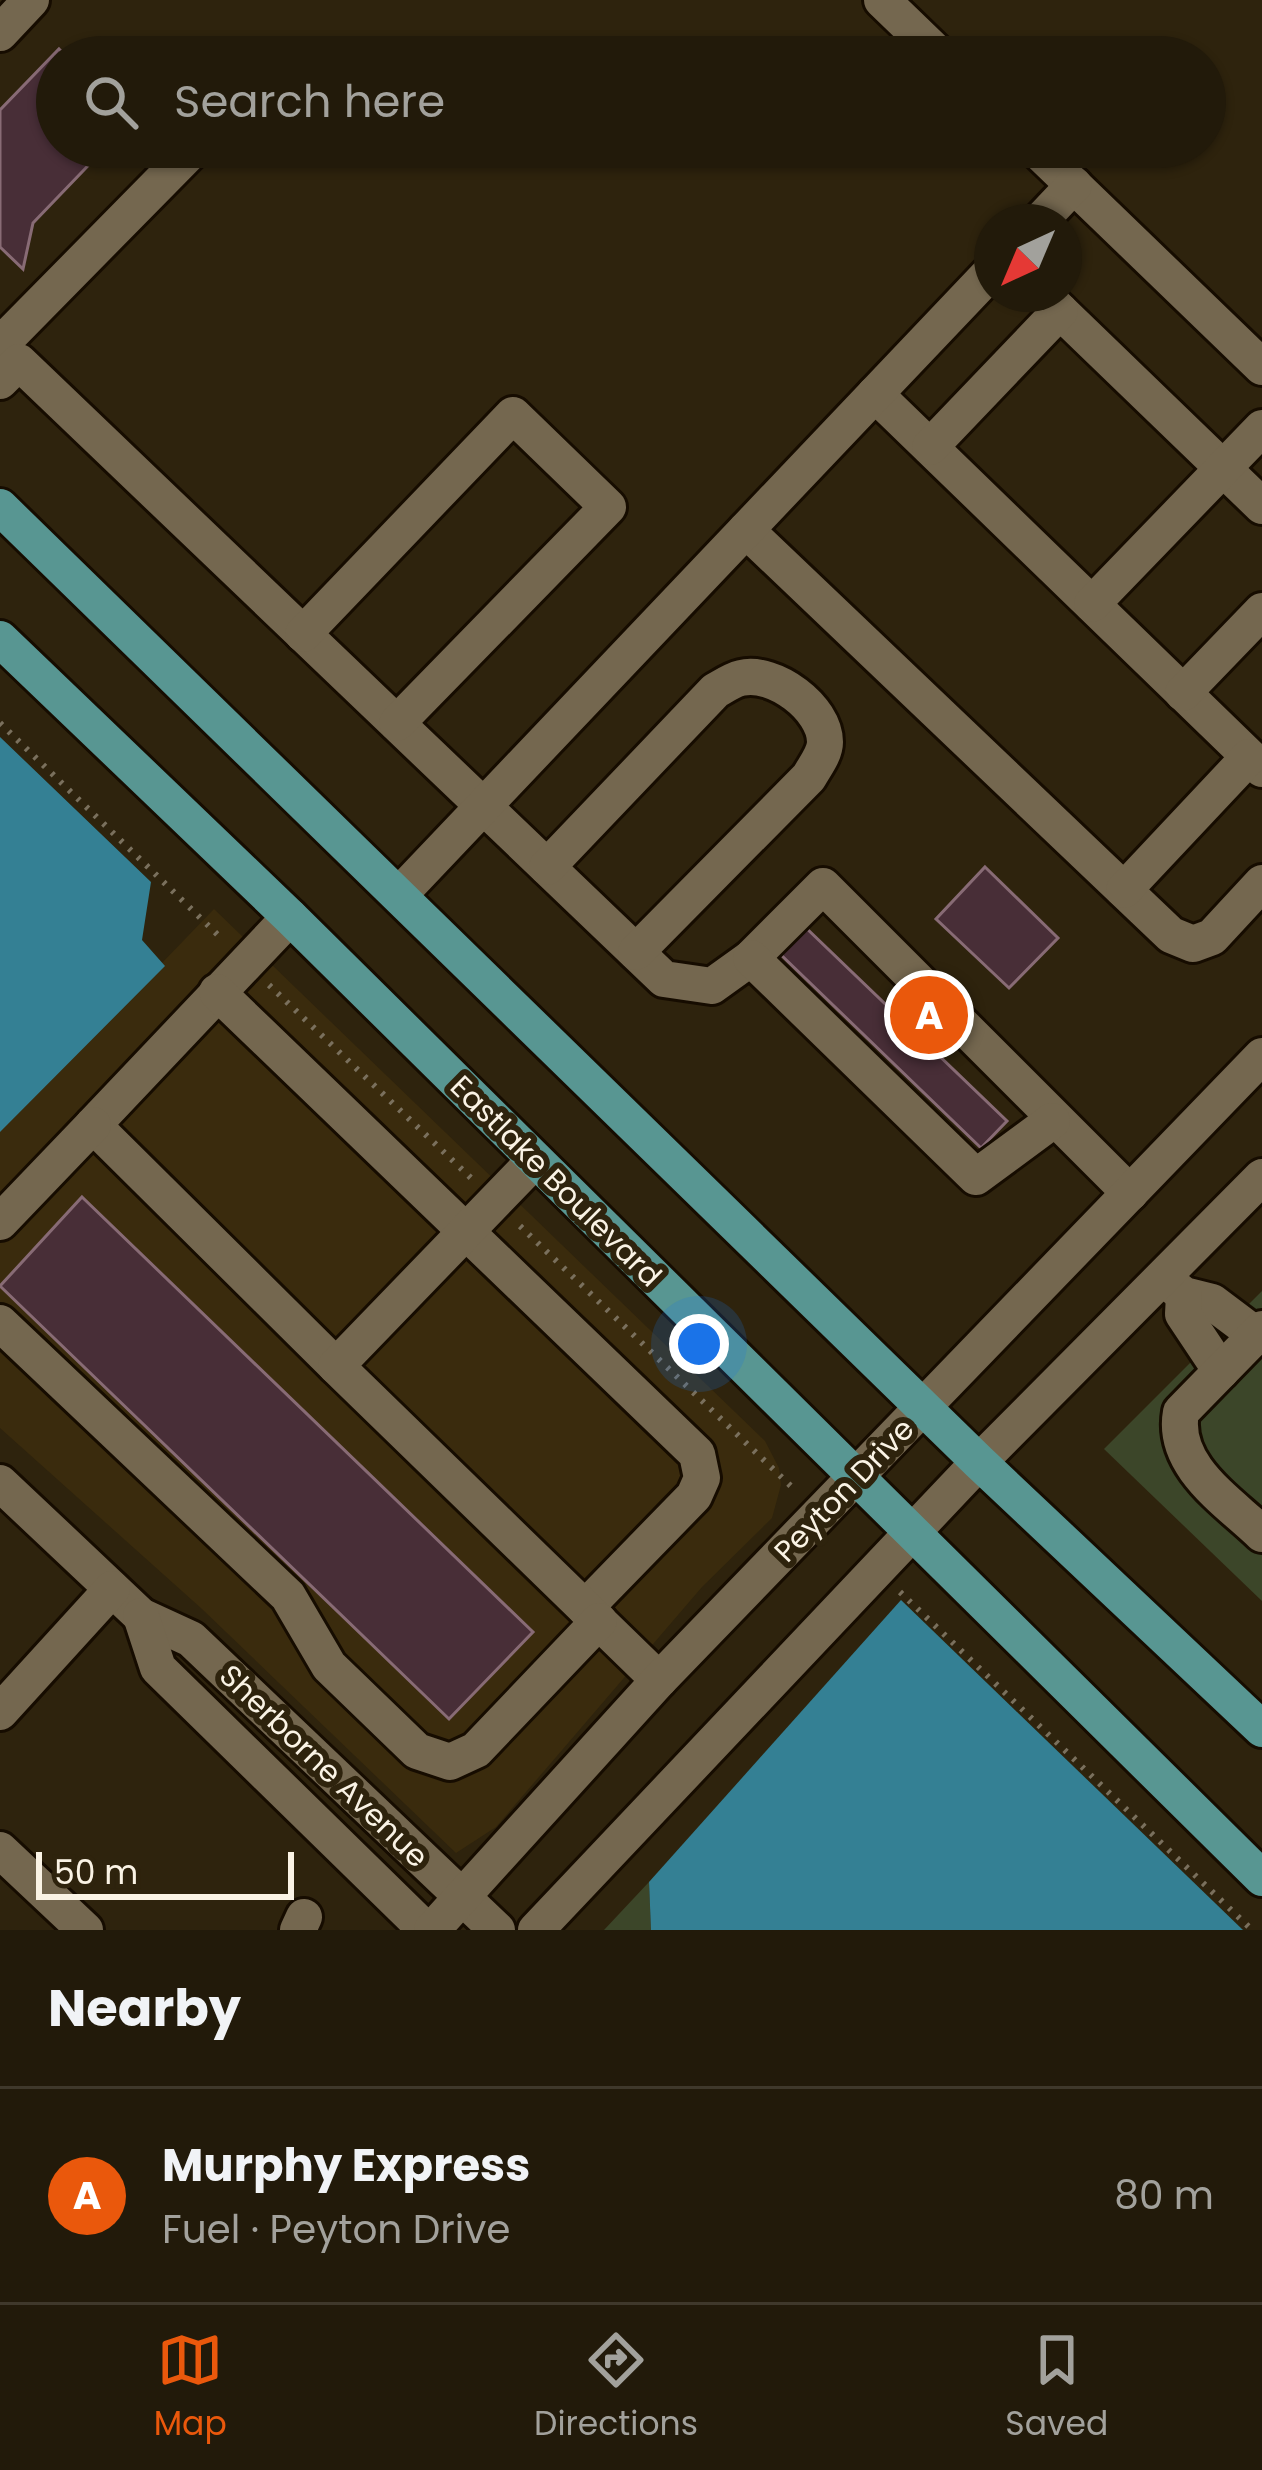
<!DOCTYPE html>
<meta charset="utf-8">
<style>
:root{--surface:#221a0a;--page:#2a2313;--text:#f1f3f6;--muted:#a2a19c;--line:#3f382b;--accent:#ea580c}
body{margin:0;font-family:Poppins,sans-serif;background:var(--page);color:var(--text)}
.compass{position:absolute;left:974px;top:204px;width:108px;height:108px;border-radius:50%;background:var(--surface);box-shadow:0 3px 9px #0004;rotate:224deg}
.scale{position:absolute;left:36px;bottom:30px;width:258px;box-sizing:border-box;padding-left:12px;border:6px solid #faf3e5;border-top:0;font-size:33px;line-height:42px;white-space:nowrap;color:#faf3e5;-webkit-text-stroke:9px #2e230d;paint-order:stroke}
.you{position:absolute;left:699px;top:1344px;width:42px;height:42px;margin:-30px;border:9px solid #fff;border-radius:50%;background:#1a73e8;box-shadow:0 0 0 18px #1a73e833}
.badge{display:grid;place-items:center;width:78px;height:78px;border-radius:50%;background:var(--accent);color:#fff;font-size:39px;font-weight:700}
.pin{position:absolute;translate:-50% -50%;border:6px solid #fff;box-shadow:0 3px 12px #0006}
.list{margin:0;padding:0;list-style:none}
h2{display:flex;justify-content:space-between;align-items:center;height:156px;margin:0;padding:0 48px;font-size:51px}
h2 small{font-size:39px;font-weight:400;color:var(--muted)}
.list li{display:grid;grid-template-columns:78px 1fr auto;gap:36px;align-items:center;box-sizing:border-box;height:216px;padding:0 48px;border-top:3px solid var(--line)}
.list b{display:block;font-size:45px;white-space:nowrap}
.list p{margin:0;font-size:39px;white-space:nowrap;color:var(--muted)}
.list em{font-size:39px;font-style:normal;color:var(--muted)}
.icon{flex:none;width:66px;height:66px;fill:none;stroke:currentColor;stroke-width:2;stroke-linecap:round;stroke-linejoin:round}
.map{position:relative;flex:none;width:1262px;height:1930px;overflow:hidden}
.search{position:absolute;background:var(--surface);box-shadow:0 3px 9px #0004;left:36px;right:36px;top:36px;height:132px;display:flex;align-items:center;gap:30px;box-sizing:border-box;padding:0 42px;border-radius:66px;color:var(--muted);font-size:45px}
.sheet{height:372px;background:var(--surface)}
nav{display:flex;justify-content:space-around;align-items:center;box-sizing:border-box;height:168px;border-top:3px solid var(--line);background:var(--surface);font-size:33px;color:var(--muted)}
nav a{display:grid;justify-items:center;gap:6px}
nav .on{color:var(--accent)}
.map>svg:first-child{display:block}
</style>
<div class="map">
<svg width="1262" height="1930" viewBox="0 0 1262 1930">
<rect width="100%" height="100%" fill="#2e230d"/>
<polygon fill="#3a2b0d" points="214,909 765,1441 779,1468 781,1485 772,1518 702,1587 496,1827 456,1853 202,1609 0,1428 0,1131"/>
<g fill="#3c4629">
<polygon points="1262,1291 1262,1601 1104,1449"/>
<polygon points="649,1882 651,1930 604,1930"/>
</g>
<g fill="#348094">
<polygon points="0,737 151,882 142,940 165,966 0,1132"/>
<polygon points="901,1600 1243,1930 651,1930 649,1882"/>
</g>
<g fill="#482e37" stroke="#886b75" stroke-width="3">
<polygon points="59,49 67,57 57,57 57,147 106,147 33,223 23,269 0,247 0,110"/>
<polygon points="985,867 1058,938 1009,988 936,919"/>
<polygon points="803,925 1007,1121 981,1148 778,952"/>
<polygon points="82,1197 533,1632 449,1719 0,1286"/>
</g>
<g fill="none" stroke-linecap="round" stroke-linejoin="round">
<g stroke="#160c00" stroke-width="42">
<g id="minor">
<polyline points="882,0 941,57"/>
<polyline points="0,33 31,0"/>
<polyline points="1034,147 1262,367"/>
<polyline points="1039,222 1074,185"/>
<polyline points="1060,311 1262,506"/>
<polyline points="1,344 191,151"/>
<polyline points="0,381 19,362 664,979 712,986 751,958 823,886 1130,1193"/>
<polyline points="875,394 1262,769"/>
<polyline points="930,447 1060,311 1043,294"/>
<polyline points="746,530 1171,935 1193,944 1212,937 1262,883"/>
<polyline points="1092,604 1262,428"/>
<polyline points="303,634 513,415 608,507 397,723"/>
<polyline points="1183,693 1262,611"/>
<path d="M547,867l168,-176c7,-4 17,-11 26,-13 33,-8 84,30 84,64 0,12 -10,24 -16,35l-173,175"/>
<polyline points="1124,890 1249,757"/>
<polyline points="399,895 992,271"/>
<polyline points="290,917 93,1125 336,1366"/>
<polyline points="751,958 976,1177 1052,1121"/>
<polyline points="217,992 697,1454 702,1478 694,1496 585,1608"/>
<polyline points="535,1160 336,1366 659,1680"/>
<polyline points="0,1222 93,1125"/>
<polyline points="1164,1279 1184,1295 1212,1302 1256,1335"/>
<polyline points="1184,1295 1183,1314 1221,1371"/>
<polyline points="0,1323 288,1596 329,1666 417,1751 450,1762 476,1750 599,1621"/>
<path d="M1262,1329l-81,83c-10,54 47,89 81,122"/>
<polyline points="0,1483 141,1616 191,1639 497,1930"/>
<polyline points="141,1616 158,1668 426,1930"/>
<polyline points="0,1712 112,1589"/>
<polyline points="0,1850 85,1930"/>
<polyline points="298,1930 304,1917"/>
<polyline points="432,1930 659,1680 1262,1056"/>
<polyline points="536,1930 979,1462 1262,1177"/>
</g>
</g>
<g stroke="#160c00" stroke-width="42">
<g id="major">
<polyline points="0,507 979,1462 1262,1729"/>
<polyline points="0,639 290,917 1262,1878"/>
</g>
</g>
<g stroke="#7a705d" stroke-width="6" stroke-dasharray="3 9" stroke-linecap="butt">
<polyline points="0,723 221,938"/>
<polyline points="269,985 472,1179"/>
<polyline points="520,1226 796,1491"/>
<polyline points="900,1592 1252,1930"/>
</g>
<use href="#minor" stroke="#74674f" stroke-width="36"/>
<use href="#major" stroke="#589692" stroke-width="36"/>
</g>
<g text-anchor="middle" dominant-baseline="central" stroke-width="12" stroke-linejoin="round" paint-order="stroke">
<g font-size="30" fill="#faf3e5" stroke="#2e230d">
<text transform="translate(556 1181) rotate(45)">Eastlake Boulevard</text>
<text transform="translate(844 1490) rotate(-46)">Peyton Drive</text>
<text transform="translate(324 1766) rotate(44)">Sherborne Avenue</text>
</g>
</g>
</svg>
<svg class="compass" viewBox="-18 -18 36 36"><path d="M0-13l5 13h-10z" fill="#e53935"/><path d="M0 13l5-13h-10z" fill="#a2a19c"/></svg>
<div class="scale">50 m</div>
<div class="you"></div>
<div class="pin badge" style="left:929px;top:1015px">A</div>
<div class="search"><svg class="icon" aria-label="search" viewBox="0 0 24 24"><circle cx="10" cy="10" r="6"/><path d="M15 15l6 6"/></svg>Search here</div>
</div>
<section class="sheet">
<h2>Nearby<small></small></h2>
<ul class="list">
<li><span class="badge">A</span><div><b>Murphy Express</b><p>Fuel · Peyton Drive</p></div><em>80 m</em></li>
</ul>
</section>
<nav>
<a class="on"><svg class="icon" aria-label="map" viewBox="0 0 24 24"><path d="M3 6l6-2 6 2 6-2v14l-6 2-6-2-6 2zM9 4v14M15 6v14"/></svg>Map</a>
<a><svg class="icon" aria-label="directions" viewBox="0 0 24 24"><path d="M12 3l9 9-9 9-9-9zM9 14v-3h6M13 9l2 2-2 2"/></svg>Directions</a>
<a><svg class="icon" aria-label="saved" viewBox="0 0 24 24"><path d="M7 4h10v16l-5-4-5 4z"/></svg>Saved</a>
</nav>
